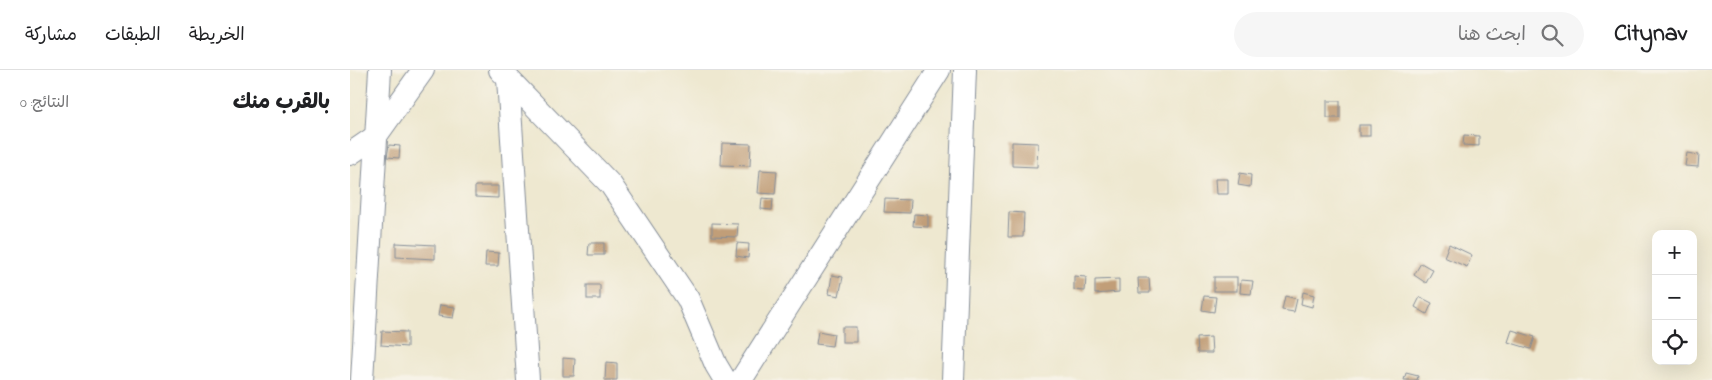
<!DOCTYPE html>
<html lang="ar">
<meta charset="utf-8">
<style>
:root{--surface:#fff;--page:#f6f6f6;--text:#202124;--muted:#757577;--line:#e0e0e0}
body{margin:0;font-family:"Indie Flower","Playpen Sans Arabic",sans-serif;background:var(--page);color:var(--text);direction:rtl}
.controls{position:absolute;right:15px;bottom:15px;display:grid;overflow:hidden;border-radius:10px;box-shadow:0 5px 20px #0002}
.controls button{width:45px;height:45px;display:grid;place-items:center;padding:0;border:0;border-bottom:1px solid var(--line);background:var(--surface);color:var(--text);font:25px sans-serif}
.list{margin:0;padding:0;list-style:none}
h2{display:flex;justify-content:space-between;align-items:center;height:65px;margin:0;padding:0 20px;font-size:21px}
h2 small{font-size:16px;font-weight:400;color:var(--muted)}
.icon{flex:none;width:28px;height:28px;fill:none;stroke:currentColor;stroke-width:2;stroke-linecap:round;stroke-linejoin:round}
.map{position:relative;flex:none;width:1362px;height:310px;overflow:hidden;direction:ltr}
header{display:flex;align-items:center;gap:30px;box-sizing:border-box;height:70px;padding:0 25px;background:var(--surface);border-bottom:1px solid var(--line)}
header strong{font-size:24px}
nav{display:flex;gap:28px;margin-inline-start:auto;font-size:18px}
.search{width:350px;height:45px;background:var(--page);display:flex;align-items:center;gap:12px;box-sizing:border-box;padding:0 18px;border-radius:28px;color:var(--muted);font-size:19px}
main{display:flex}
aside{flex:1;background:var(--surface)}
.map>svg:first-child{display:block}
</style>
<header>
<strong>Citynav</strong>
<div class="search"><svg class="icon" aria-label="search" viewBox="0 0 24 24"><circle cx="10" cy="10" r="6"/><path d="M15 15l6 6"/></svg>ابحث هنا</div>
<nav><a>الخريطة</a><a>الطبقات</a><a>مشاركة</a></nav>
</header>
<main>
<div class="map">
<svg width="1362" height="310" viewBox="0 0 1362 310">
<rect width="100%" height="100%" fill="#f7f3e8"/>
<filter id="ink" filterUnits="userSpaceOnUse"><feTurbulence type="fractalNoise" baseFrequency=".02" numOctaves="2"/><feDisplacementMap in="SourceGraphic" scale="10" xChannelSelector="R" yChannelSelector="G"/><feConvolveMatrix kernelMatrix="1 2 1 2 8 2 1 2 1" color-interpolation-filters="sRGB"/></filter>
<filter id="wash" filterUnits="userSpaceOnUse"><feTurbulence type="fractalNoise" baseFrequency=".0096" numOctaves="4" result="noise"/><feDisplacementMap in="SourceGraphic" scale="20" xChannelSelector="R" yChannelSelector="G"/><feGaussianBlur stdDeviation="1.12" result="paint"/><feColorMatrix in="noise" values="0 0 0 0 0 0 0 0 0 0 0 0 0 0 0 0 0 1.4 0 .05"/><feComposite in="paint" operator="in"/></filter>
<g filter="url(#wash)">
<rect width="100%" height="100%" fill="#eee8d0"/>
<g id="blocks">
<g fill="#c19e78">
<rect x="977" y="31" width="13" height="17"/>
<rect x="1009" y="55" width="11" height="11"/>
<polygon points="1114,65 1129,66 1129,76 1113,75"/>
<polygon points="662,72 688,73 687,97 662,96"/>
<polygon points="372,73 401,74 400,96 371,95"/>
<polygon points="39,75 50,76 49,88 37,87"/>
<polygon points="1337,83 1349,85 1348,97 1335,96"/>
<polygon points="410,100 427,101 425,124 408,123"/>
<polygon points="890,103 901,105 900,117 888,115"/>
<polygon points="865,109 878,109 878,124 866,124"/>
<polygon points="125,116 148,116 148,128 125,127"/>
<polygon points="412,128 423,129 422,140 411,139"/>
<polygon points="535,129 561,130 560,143 534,142"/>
<polygon points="659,142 674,143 673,167 658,167"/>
<polygon points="564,144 578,145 578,157 563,156"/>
<polygon points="362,153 388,154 387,167 362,166"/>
<polygon points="46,173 85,175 85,189 46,187"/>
<polygon points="239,173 254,173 254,185 238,185"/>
<polygon points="387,173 399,174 398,188 386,186"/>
<polygon points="1099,174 1122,185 1117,197 1094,187"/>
<polygon points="136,182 149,183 148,196 135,196"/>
<polygon points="1071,193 1083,200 1076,213 1064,205"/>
<polygon points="482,205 493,207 489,226 479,224"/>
<polygon points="724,206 736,207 735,221 724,220"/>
<rect x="864" y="207" width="23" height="14"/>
<polygon points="788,208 799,208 800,223 789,223"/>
<polygon points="769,209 769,222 745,224 745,210"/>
<polygon points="891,210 903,211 901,224 890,223"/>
<rect x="237" y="215" width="13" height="14"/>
<polygon points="953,222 964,225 962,237 951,234"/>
<polygon points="854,226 866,227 864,242 852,240"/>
<polygon points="935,226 947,229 944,242 932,240"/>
<polygon points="1070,227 1082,233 1077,244 1065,237"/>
<polygon points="90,235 105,237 103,248 88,246"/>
<rect x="492" y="257" width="14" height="15"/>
<polygon points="1162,260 1185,267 1181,279 1158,272"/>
<polygon points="32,261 57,262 57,277 31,275"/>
<polygon points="468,261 484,264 482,276 466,274"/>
<polygon points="861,267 862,283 848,283 847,268"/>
<polygon points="213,288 225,289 224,306 213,306"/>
<polygon points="256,292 267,293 267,310 255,310"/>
<polygon points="1056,303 1068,306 1067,310 1054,310"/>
</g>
</g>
</g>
<g filter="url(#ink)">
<use href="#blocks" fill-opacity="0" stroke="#848c97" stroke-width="1"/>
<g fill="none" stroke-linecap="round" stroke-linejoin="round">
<g stroke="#848c97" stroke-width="24">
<g id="street">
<polyline points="150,0 261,115 338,229 366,295 375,310"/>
<polyline points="158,9 178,310"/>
<polyline points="0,84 26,66 73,0"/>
<polyline points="12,310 30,0"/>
<polyline points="391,310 589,0"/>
<polyline points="603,310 615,0"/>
</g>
</g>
<use href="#street" stroke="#fff" stroke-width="22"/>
</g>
</g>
</svg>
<div class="controls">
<button>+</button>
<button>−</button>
<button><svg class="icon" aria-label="locate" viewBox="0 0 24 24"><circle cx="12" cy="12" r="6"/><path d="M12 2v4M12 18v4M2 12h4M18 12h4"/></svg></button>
</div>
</div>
<aside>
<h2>بالقرب منك<small>النتائج: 0</small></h2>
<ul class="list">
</ul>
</aside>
</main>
